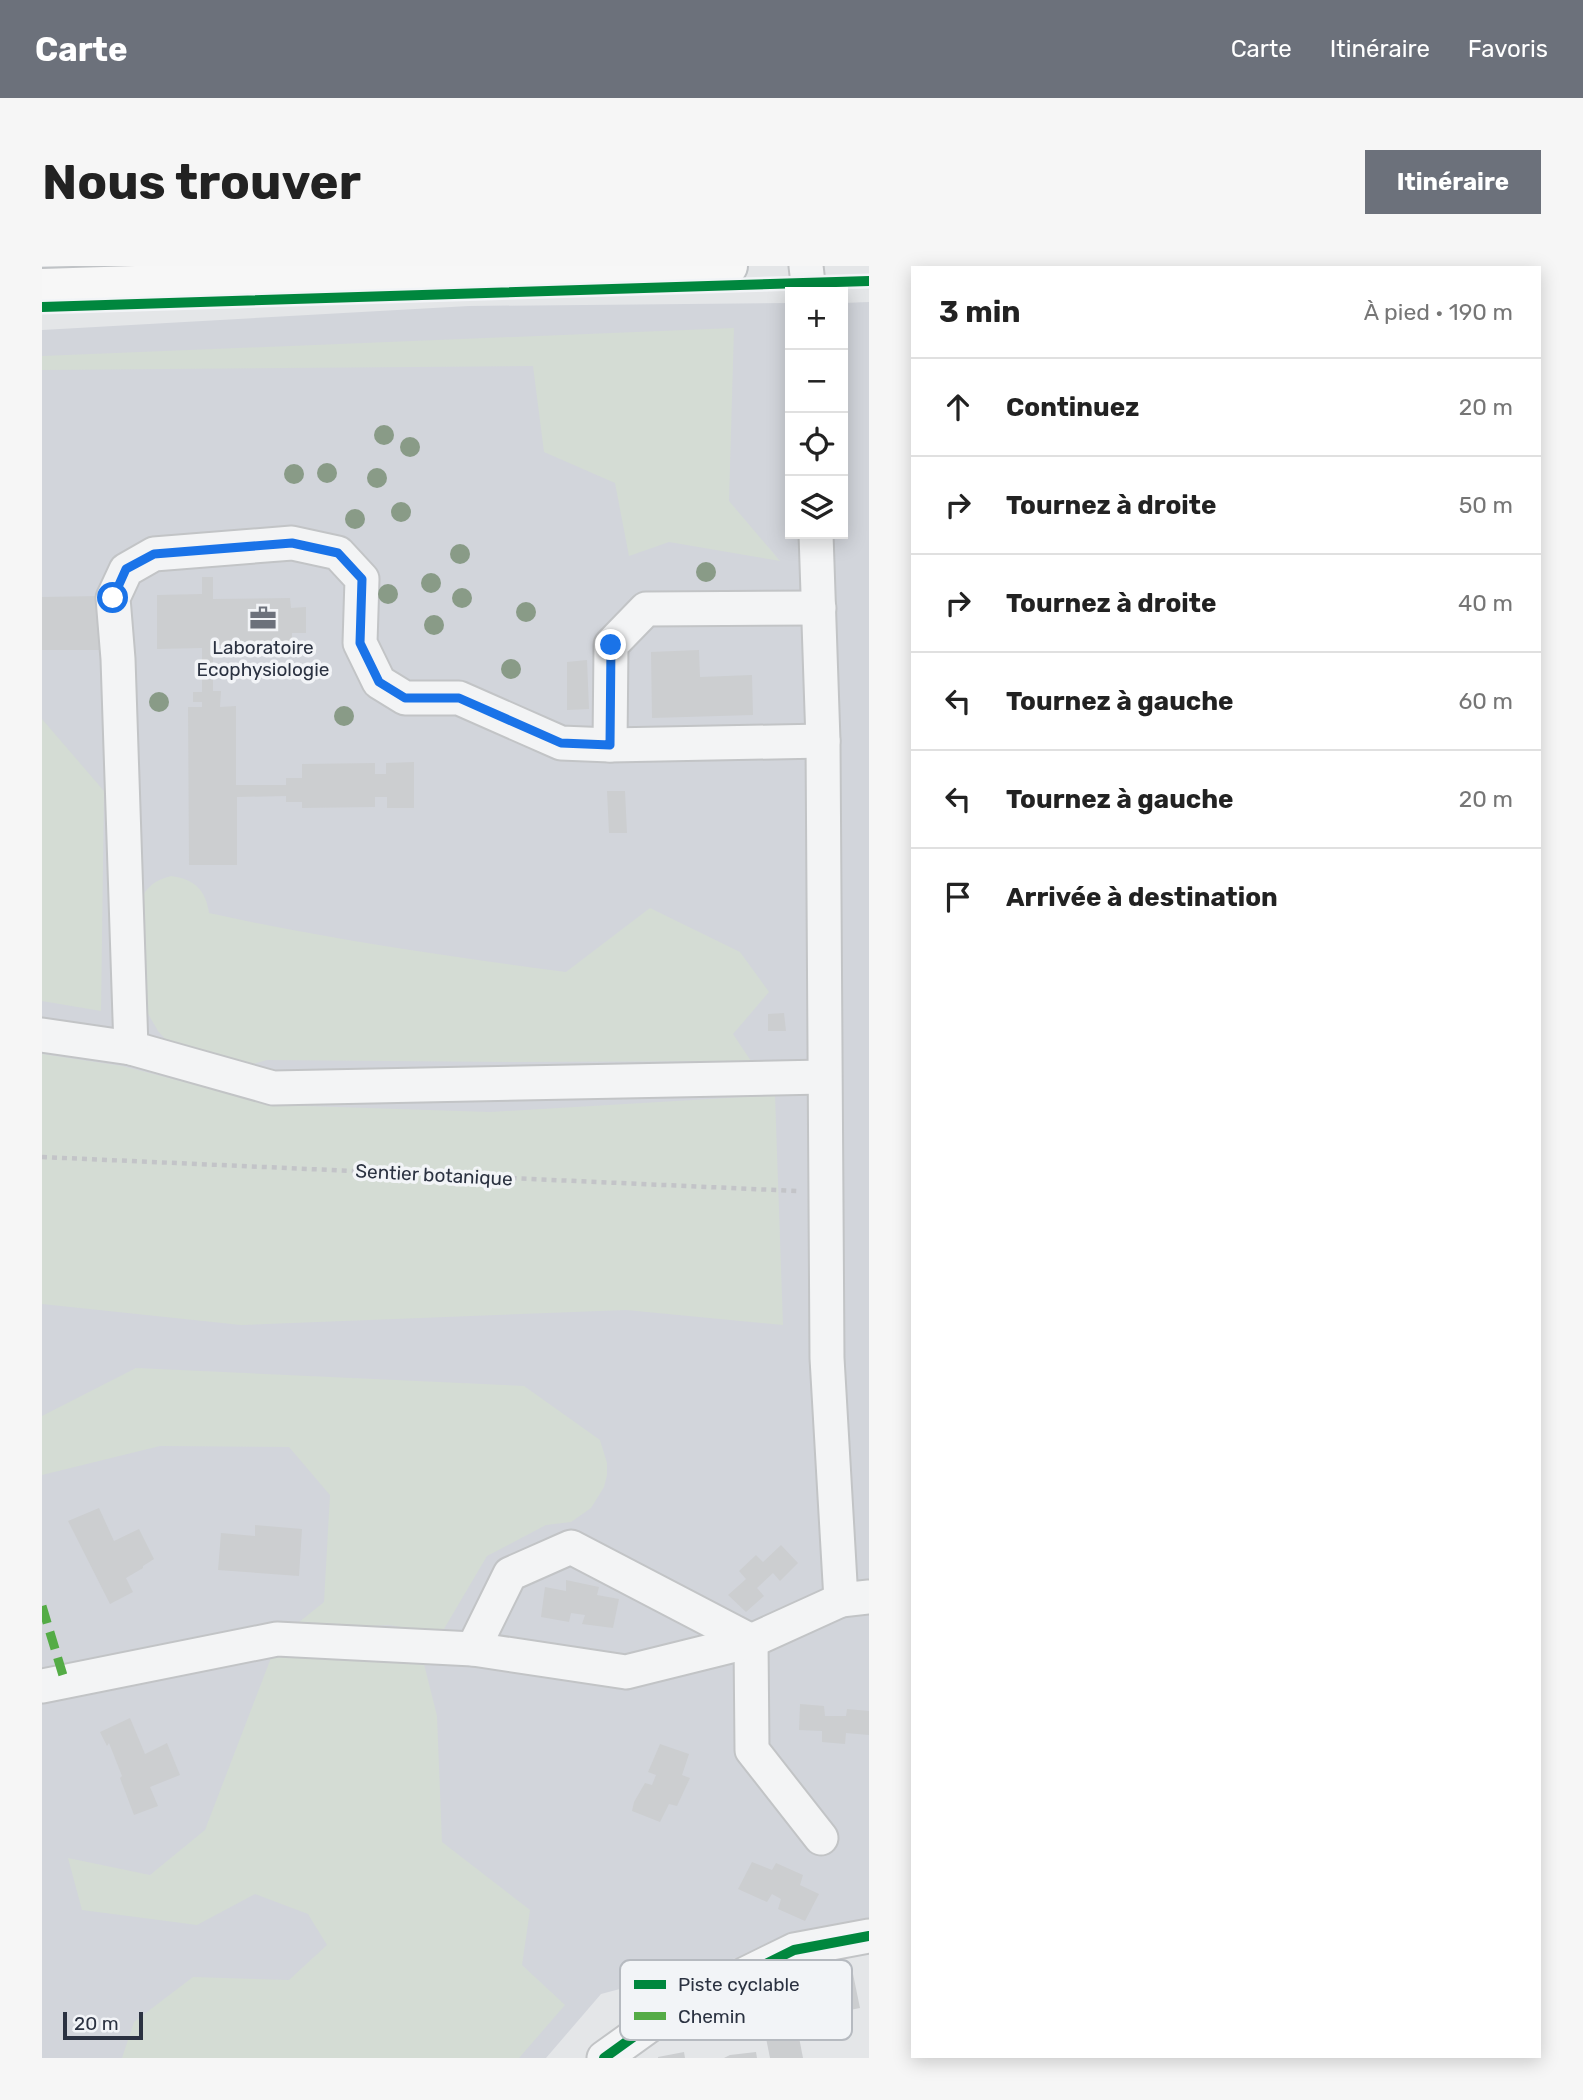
<!DOCTYPE html>
<html lang="fr">
<meta charset="utf-8">
<style>
:root{--surface:#fff;--page:#f6f6f6;--text:#222;--muted:#767676;--line:#e0e0e0;--accent:#6c717b}
body{margin:0;font-family:Rubik,sans-serif;background:var(--page);color:var(--text)}
.controls{position:absolute;right:21px;top:21px;display:grid;overflow:hidden;border-radius:0px;box-shadow:0 4px 18px #0003}
.controls button{width:63px;height:63px;display:grid;place-items:center;padding:0;border:0;border-bottom:2px solid var(--line);background:var(--surface);color:var(--text);font:35px sans-serif}
.scale{position:absolute;left:21px;bottom:18px;width:80px;box-sizing:border-box;padding-left:7px;border:4px solid #2b3241;border-top:0;font-size:19px;line-height:24px;white-space:nowrap;color:#2b3241;-webkit-text-stroke:5px #f2f4f7;paint-order:stroke}
.stop{position:absolute;width:21px;height:21px;margin:-16px;border:5px solid #1a73e8;border-radius:50%;background:#fff}
.stop.end{background:#1a73e8;border-color:#fff;box-shadow:0 2px 7px #0008}
.list{margin:0;padding:0;list-style:none}
h2{display:flex;justify-content:space-between;align-items:center;height:91px;margin:0;padding:0 28px;font-size:30px}
h2 small{font-size:23px;font-weight:400;color:var(--muted)}
.list li{display:grid;grid-template-columns:46px 1fr auto;gap:21px;align-items:center;box-sizing:border-box;height:98px;padding:0 28px;border-top:2px solid var(--line)}
.list b{display:block;font-size:26px;white-space:nowrap}
.list em{font-size:23px;font-style:normal;color:var(--muted)}
.icon{flex:none;width:38px;height:38px;fill:none;stroke:currentColor;stroke-width:2;stroke-linecap:round;stroke-linejoin:round}
.map{position:relative;flex:none;width:827px;height:1792px;overflow:hidden;border-radius:0px}
header{display:flex;align-items:center;gap:42px;box-sizing:border-box;height:98px;padding:0 35px;background:var(--accent);color:#fff}
header strong{font-size:33px}
nav{display:flex;gap:38px;margin-inline-start:auto;font-size:24px}
.intro{display:flex;align-items:center;justify-content:space-between;box-sizing:border-box;height:168px;padding:0 42px}
h1{margin:0;font-size:49px}
.button{padding:18px 32px;border-radius:0px;background:var(--accent);color:#fff;font-size:24px;font-weight:700}
main{display:flex;gap:42px;padding:0 42px}
aside{flex:1;background:var(--surface);border-radius:0px;box-shadow:0 4px 18px #0003}
.map>svg:first-child{display:block}
</style>
<header>
<strong>Carte</strong>
<nav><a>Carte</a><a>Itinéraire</a><a>Favoris</a></nav>
</header>
<div class="intro"><h1>Nous trouver</h1><a class="button">Itinéraire</a></div>
<main>
<div class="map">
<svg width="827" height="1792" viewBox="0 0 827 1792">
<rect width="100%" height="100%" fill="#e4e6e8"/>
<polygon fill="#d2d5db" points="827,36 827,1657 559,1728 504,1792 0,1792 0,64 427,40 748,37 748,268 801,268 801,37"/>
<g fill="#d4dcd4">
<polygon points="692,62 687,235 738,295 627,276 587,290 573,217 502,186 491,100 0,104 0,90"/>
<polygon points="0,453 62,525 59,745 0,735"/>
<path d="M129,610c23,3 35,14 38,37 118,26 237,43 357,59l84,-64 90,44 29,40 -36,42 18,27 -234,1 -250,-2 -17,5 -81,-22 -11,-12 -15,-26 -4,-102c7,-16 16,-23 32,-27z"/>
<polygon points="0,788 80,800 233,839 448,846 733,829 741,1059 584,1044 199,1059 0,1038"/>
<polygon points="94,1102 482,1120 558,1174 565,1197 565,1209 562,1221 549,1242 529,1256 504,1259 445,1290 399,1368 347,1359 246,1365 282,1336 288,1229 247,1181 118,1180 0,1209 0,1150"/>
<polygon points="232,1384 381,1394 395,1450 400,1576 488,1644 480,1699 523,1739 477,1792 80,1792 92,1756 151,1711 247,1714 285,1679 266,1648 213,1628 155,1659 40,1644 26,1592 108,1609 163,1564"/>
</g>
<g fill="#ccced0">
<polygon points="160,311 171,311 171,333 248,332 249,342 264,341 264,367 250,367 250,378 171,379 171,425 179,425 178,441 194,440 194,519 244,519 244,512 260,512 260,498 333,497 333,508 344,508 344,497 372,496 372,542 345,542 345,531 333,531 333,541 260,542 260,536 244,536 244,530 195,531 195,599 147,599 146,441 160,441 160,436 151,436 151,426 160,426 160,382 115,383 115,329 160,328"/>
<polygon points="58,330 59,384 0,384 0,331"/>
<polygon points="657,384 658,411 710,409 711,449 610,452 609,386"/>
<polygon points="545,394 547,443 525,444 525,396"/>
<polygon points="565,525 583,525 585,567 567,567"/>
<polygon points="742,747 744,765 726,765 726,748"/>
<polygon points="57,1242 72,1275 97,1263 112,1293 101,1300 101,1302 84,1312 91,1326 68,1338 26,1255"/>
<polygon points="213,1259 260,1263 257,1310 176,1304 179,1267 213,1270"/>
<polygon points="739,1279 756,1297 738,1315 731,1307 715,1322 722,1330 704,1346 686,1329 704,1313 697,1305 714,1289 721,1296"/>
<polygon points="524,1314 557,1321 555,1329 577,1333 571,1362 540,1358 543,1349 529,1347 527,1356 499,1351 503,1321 524,1325"/>
<polygon points="758,1438 782,1440 783,1450 804,1450 805,1443 827,1445 827,1469 804,1467 803,1478 780,1476 780,1465 757,1464"/>
<polygon points="88,1452 103,1488 125,1477 138,1509 108,1521 116,1540 92,1549 78,1512 80,1510 67,1477 65,1480 58,1466"/>
<polygon points="618,1478 647,1488 640,1509 648,1512 635,1540 627,1538 618,1556 590,1545 592,1536 603,1517 610,1519 614,1509 606,1506"/>
<polygon points="710,1596 730,1604 734,1597 761,1609 758,1619 777,1628 763,1655 736,1643 739,1633 730,1628 725,1636 696,1623"/>
<polygon points="810,1703 818,1742 768,1752 763,1720 770,1710"/>
<polygon points="755,1761 761,1792 728,1792 723,1767"/>
<polygon points="642,1786 643,1792 616,1792 616,1791"/>
<polygon points="714,1786 715,1792 682,1792 688,1789"/>
</g>
<g fill="none" stroke-linecap="round" stroke-linejoin="round">
<g stroke="#c2c4c6" stroke-width="37">
<g id="minor">
<polyline points="764,0 767,26"/>
<polyline points="774,268 781,475 785,1092 799,1334 827,1331"/>
<polyline points="568,479 569,379 604,343 777,342"/>
<polyline points="0,769 89,782 231,822 782,811"/>
<polyline points="89,782 76,393 71,332 84,304 112,288 250,277 296,287 320,313 318,377 337,416 363,432 417,432 519,477 568,479 781,475"/>
<polyline points="431,1383 468,1308 529,1281 709,1375 710,1484 779,1572"/>
<polyline points="0,1420 235,1373 431,1383 584,1406 709,1375 799,1334"/>
<polyline points="562,1792 626,1746 752,1684 827,1670"/>
</g>
</g>
<g stroke="#c0c3c6" stroke-width="42">
<polyline id="major" points="0,22 686,0"/>
</g>
<polyline stroke="#c3c4c8" stroke-width="4.5" stroke-dasharray="5 5" stroke-linecap="butt" points="0,891 755,925"/>
<use href="#minor" stroke="#f3f4f5" stroke-width="33"/>
<use href="#major" stroke="#f7f7f7" stroke-width="38"/>
<polyline stroke="#54ac46" stroke-width="9" stroke-dasharray="18 9" stroke-linecap="butt" points="0,1340 23,1416"/>
<g stroke="#f2f4f7" stroke-width="15">
<g id="cycleway">
<polyline points="0,41 827,15"/>
<polyline points="562,1792 626,1746 752,1684 827,1670"/>
</g>
</g>
<use href="#cycleway" stroke="#00873e" stroke-width="10"/>
</g>
<g fill="#899b87">
<circle cx="342" cy="169" r="10"/>
<circle cx="368" cy="181" r="10"/>
<circle cx="285" cy="207" r="10"/>
<circle cx="252" cy="208" r="10"/>
<circle cx="335" cy="212" r="10"/>
<circle cx="359" cy="246" r="10"/>
<circle cx="313" cy="253" r="10"/>
<circle cx="418" cy="288" r="10"/>
<circle cx="664" cy="306" r="10"/>
<circle cx="389" cy="317" r="10"/>
<circle cx="346" cy="328" r="10"/>
<circle cx="420" cy="332" r="10"/>
<circle cx="484" cy="346" r="10"/>
<circle cx="392" cy="359" r="10"/>
<circle cx="469" cy="403" r="10"/>
<circle cx="117" cy="436" r="10"/>
<circle cx="302" cy="450" r="10"/>
</g>
<g fill="none" stroke-linecap="round" stroke-linejoin="round">
<polyline stroke="#1a73e8" stroke-width="9" points="71,332 84,303 112,288 250,277 296,287 320,313 318,377 337,416 363,432 417,432 519,477 568,479 569,379"/>
</g>
<defs>
<g id="office-bare" transform="scale(2.1)"><path d="M-6-3h4V-5.5h4V-3h4V5H-6ZM-1-4.5V-3h2v-1.5ZM-6 0V1H6V0Z" fill="#6c717b" stroke="#f2f4f7" stroke-width="2.5" paint-order="stroke"/></g>
</defs>
<g fill-rule="evenodd">
<use href="#office-bare" x="221" y="352"/>
</g>
<g text-anchor="middle" dominant-baseline="central" stroke-width="7" stroke-linejoin="round" paint-order="stroke">
<g font-size="19" fill="#2b3241" stroke="#f2f4f7">
<text x="221" y="381">Laboratoire<tspan x="221" dy="22">Ecophysiologie</tspan></text>
</g>
<g font-size="19" fill="#2b3241" stroke="#f2f4f7">
<text transform="translate(392 909) rotate(3)">Sentier botanique</text>
</g>
</g>
<rect x="578" y="1694" width="232" height="80" rx="10" fill="#f2f4f7" stroke="#b6bac0" stroke-width="2"/>
<rect x="592" y="1714" width="32" height="9" fill="#00873e"/>
<rect x="592" y="1746" width="32" height="8" fill="#54ac46"/>
<g font-size="19" fill="#2b3241">
<text x="636" y="1725">Piste cyclable</text>
<text x="636" y="1757">Chemin</text>
</g>
</svg>
<div class="controls">
<button>+</button>
<button>−</button>
<button><svg class="icon" aria-label="locate" viewBox="0 0 24 24"><circle cx="12" cy="12" r="6"/><path d="M12 2v4M12 18v4M2 12h4M18 12h4"/></svg></button>
<button><svg class="icon" aria-label="layers" viewBox="0 0 24 24"><path d="M12 4l9 5-9 5-9-5zM3 14l9 5 9-5"/></svg></button>
</div>
<div class="scale">20 m</div>
<div class="stop" style="left:71px;top:332px"></div>
<div class="stop end" style="left:569px;top:379px"></div>
</div>
<aside>
<h2>3 min<small>À pied · 190 m</small></h2>
<ul class="list">
<li><svg class="icon" aria-label="ahead" viewBox="0 0 24 24"><path d="M12 20V5M6 11l6-6 6 6"/></svg><div><b>Continuez</b></div><em>20 m</em></li>
<li><svg class="icon" aria-label="right" viewBox="0 0 24 24"><path d="M7 20v-9h11M14 6l5 5-5 5"/></svg><div><b>Tournez à droite</b></div><em>50 m</em></li>
<li><svg class="icon" aria-label="right" viewBox="0 0 24 24"><path d="M7 20v-9h11M14 6l5 5-5 5"/></svg><div><b>Tournez à droite</b></div><em>40 m</em></li>
<li><svg class="icon" aria-label="left" viewBox="0 0 24 24"><path d="M17 20v-9H6M10 6l-5 5 5 5"/></svg><div><b>Tournez à gauche</b></div><em>60 m</em></li>
<li><svg class="icon" aria-label="left" viewBox="0 0 24 24"><path d="M17 20v-9H6M10 6l-5 5 5 5"/></svg><div><b>Tournez à gauche</b></div><em>20 m</em></li>
<li><svg class="icon" aria-label="arrive" viewBox="0 0 24 24"><path d="M6 21V4h12l-3 4 3 4H6"/></svg><div><b>Arrivée à destination</b></div></li>
</ul>
</aside>
</main>
